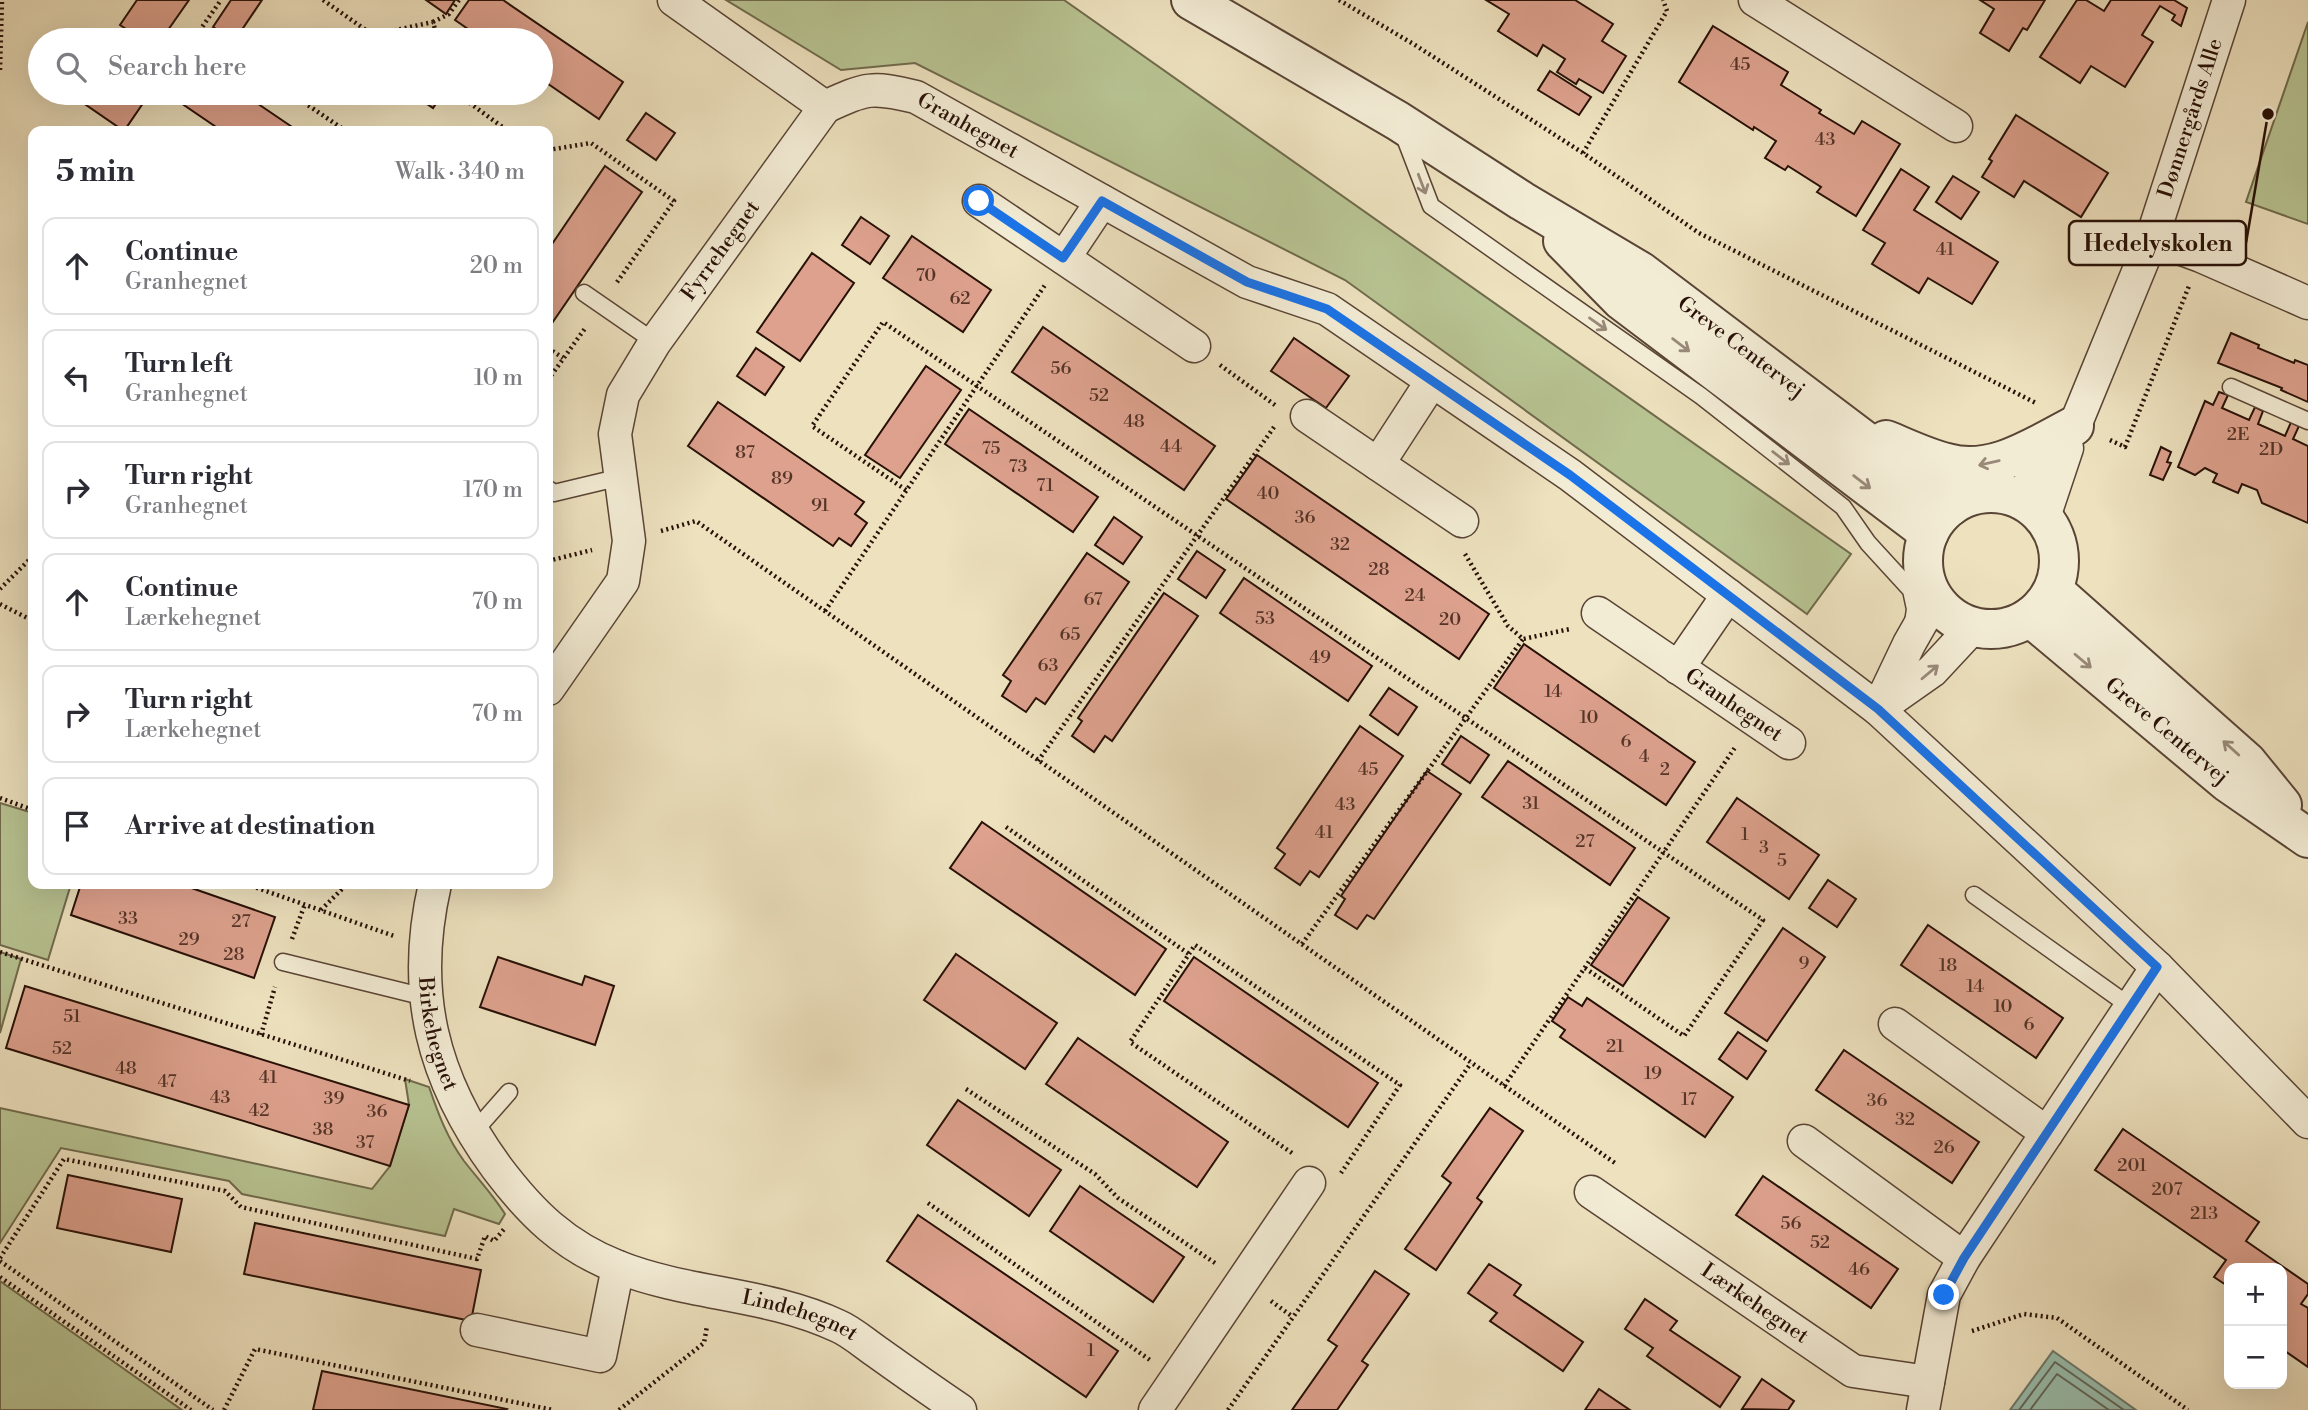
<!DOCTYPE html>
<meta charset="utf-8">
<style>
:root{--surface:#fff;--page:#f7f7f7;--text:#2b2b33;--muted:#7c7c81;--line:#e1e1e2}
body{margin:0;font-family:"Libre Bodoni",serif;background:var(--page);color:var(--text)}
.controls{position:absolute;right:21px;bottom:21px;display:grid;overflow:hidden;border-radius:14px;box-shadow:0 7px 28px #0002}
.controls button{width:63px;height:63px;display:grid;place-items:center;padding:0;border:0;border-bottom:2px solid var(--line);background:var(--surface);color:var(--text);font:35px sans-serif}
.stop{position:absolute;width:21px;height:21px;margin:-16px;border:5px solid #1a73e8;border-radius:50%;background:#fff}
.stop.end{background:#1a73e8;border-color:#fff;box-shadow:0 2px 7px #0008}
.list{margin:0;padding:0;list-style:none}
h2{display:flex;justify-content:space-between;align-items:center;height:91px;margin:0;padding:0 28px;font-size:30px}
h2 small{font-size:23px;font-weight:400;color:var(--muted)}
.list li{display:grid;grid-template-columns:46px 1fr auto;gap:21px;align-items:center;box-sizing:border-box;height:98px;margin:0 14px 14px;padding:0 14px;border:2px solid var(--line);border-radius:14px}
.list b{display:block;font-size:26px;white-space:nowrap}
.list p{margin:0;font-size:23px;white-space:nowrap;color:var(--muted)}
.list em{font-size:23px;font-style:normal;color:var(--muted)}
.icon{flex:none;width:38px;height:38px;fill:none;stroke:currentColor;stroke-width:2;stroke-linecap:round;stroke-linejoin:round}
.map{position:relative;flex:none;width:2308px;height:1410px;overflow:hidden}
.search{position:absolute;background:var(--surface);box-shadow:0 7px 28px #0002;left:28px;top:28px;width:525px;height:77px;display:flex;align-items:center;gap:18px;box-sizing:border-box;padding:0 24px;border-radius:38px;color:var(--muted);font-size:26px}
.panel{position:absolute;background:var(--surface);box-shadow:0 7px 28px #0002;left:28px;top:126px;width:525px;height:763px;border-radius:14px}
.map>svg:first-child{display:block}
</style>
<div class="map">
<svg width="2308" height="1410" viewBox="0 0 2308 1410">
<rect width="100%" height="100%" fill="#ede1be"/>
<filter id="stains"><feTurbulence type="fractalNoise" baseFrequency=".00286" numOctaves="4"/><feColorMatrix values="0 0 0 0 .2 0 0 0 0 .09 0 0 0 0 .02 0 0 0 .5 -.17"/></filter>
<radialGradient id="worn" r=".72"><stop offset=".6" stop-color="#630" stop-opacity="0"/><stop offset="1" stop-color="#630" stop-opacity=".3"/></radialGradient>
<g fill="#b8c392" stroke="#706a4c" stroke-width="2">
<polygon points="726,0 1064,0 1851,554 1807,614 1345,280 915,63 841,70"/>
<polygon points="2308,22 2308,224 2246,202"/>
<polygon points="0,803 33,813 33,884 71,884 48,960 0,945"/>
<polygon points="0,952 21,959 0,1033"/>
<path d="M405,1079l24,8c9,26 18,51 35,74 14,18 29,34 41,53l-6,10 -45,-15 -9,27 -203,-42 -13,-13 -168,-33 -61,95v-135l372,81 18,-23 19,-61z"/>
<polygon points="0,1281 182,1410 0,1410"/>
</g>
<polygon fill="#99beae" stroke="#6c786b" stroke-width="2" points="2053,1351 2136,1410 2010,1410"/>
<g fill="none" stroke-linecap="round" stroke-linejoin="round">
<g stroke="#60675a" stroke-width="2">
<polyline points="2019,1410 2055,1362 2124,1410"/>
<polyline points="2030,1410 2057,1374 2109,1410"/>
</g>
</g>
<g fill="#dda18d" stroke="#281007" stroke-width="2">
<polygon points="137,0 189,0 161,40 143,40 120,25"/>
<polygon points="231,0 262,0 235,40 213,27"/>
<polygon points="426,0 455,0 446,14"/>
<polygon points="469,0 503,0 623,82 599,119 541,79 541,40 484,40 455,20"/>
<polygon points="1486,0 1575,0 1613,24 1602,41 1626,56 1603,93 1579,79 1576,84 1557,72 1565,59 1543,45 1537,56 1498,31 1509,14"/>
<polygon points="1980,0 2045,0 2027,30 2023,28 2009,51 1980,33 1994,9"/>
<polygon points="2077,0 2086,0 2104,11 2111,0 2174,0 2187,8 2181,26 2172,20 2175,15 2160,6 2142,35 2153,42 2125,87 2091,66 2080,83 2040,57"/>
<polygon points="1713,26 1788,72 1781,85 1821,110 1819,113 1854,134 1862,121 1900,144 1856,216 1817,192 1821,187 1788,166 1785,170 1765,158 1776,141 1754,127 1753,130 1679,82"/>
<polygon points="1550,71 1591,97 1579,115 1538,90"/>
<polygon points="80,93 150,93 124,131 76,98"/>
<polygon points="184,93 242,93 298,131 222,131 178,101"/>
<polygon points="411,93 443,93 433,108"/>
<polygon points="646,113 675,133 656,160 627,140"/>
<polygon points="2016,115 2108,173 2081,217 2024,181 2014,197 1982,177 1992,161 1989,159"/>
<polygon points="605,166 642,192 548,329 548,250"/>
<polygon points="1901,169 1929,187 1914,210 1998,262 1972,304 1928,278 1919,293 1872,264 1885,243 1863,230"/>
<polygon points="1953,176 1979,192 1961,219 1936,202"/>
<polygon points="861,217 889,236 870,264 842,245"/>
<polygon points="912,236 991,290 963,332 883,278"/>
<polygon points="812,253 854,283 800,361 757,332"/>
<polygon points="1043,327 1215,446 1184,490 1012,372"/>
<polygon points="2231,333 2259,345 2258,348 2294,363 2295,360 2308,365 2308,402 2281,390 2282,388 2218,363"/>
<polygon points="1294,338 1349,376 1326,408 1271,371"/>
<polygon points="756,348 784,367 765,395 737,376"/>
<polygon points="926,366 961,390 900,478 865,455"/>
<polygon points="2219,392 2228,395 2222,408 2249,420 2255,407 2263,411 2258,424 2285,436 2291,422 2299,426 2293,439 2308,446 2308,523 2262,503 2257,490 2242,484 2238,493 2213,482 2217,474 2205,468 2195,475 2178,467 2205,401 2213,405"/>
<polygon points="718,402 864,502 855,514 867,523 851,546 839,538 833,546 688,446"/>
<polygon points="969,409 1098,497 1073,532 945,444"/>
<polygon points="2161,447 2171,452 2167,462 2171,463 2163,480 2150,475"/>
<polygon points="1257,455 1489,614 1459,659 1226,499"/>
<polygon points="1114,517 1142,537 1123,564 1095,545"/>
<polygon points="1197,551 1225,570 1206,598 1178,579"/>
<polygon points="1087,553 1129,582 1045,704 1036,698 1026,712 1002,696 1011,681 1003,675"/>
<polygon points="1244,578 1372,666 1348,701 1220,613"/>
<polygon points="1164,593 1198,616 1112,741 1105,736 1094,752 1072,736 1082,721 1078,718"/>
<polygon points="1524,644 1695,762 1666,805 1494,688"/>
<polygon points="1389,688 1417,707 1398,735 1370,715"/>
<polygon points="1360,726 1403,756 1319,877 1310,871 1300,885 1275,868 1285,854 1277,848"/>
<polygon points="1461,736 1489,755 1470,783 1442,764"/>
<polygon points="1508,761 1635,848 1610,885 1482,797"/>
<polygon points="1427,771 1461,794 1374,919 1367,915 1357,929 1335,915 1345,899 1341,896"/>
<polygon points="1737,798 1819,855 1789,899 1707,842"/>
<polygon points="982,822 1166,949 1135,995 950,868"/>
<polygon points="1828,880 1856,899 1837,927 1809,908"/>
<polygon points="81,884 180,884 275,917 254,978 71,915"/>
<polygon points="1638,897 1669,918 1623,986 1591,965"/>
<polygon points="1928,925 2063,1018 2036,1058 1901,965"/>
<polygon points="1783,928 1825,957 1767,1041 1725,1013"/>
<polygon points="956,954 1057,1023 1025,1069 924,1000"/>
<polygon points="498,957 582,985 585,976 614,986 595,1045 480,1007"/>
<polygon points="1194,957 1378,1083 1348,1127 1164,1001"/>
<polygon points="25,986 409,1105 390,1166 6,1048"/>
<polygon points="1568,997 1582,1006 1587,998 1733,1097 1705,1137 1560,1037 1565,1030 1552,1021"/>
<polygon points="1738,1032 1766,1051 1747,1079 1719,1059"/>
<polygon points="1078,1038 1228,1142 1197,1187 1046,1084"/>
<polygon points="1844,1050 1979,1142 1952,1183 1816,1090"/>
<polygon points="958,1100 1061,1170 1029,1216 927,1145"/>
<polygon points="1490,1108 1523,1131 1477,1198 1482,1202 1436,1270 1405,1249 1451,1183 1442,1176"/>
<polygon points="2123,1129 2259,1222 2246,1241 2308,1284 2308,1294 2301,1304 2308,1308 2308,1367 2282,1349 2282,1268 2229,1268 2229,1287 2214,1277 2226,1260 2095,1170"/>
<polygon points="68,1175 182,1199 171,1252 57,1228"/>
<polygon points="1763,1176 1898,1269 1871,1308 1736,1215"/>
<polygon points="1080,1186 1184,1257 1153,1302 1050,1231"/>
<polygon points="918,1215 1118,1351 1086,1397 887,1261"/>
<polygon points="255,1223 481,1270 471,1321 244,1274"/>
<polygon points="1489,1264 1521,1285 1514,1295 1583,1342 1563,1371 1490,1321 1497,1313 1468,1293"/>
<polygon points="1375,1271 1409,1294 1362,1361 1368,1365 1337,1410 1292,1410 1337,1346 1328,1340"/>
<polygon points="1645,1299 1677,1321 1670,1330 1740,1377 1720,1407 1647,1356 1653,1348 1625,1329"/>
<polygon points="322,1371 507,1409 506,1410 313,1410"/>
<polygon points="1762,1379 1794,1401 1788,1410 1742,1409"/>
<polygon points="1599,1389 1630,1410 1585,1410"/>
</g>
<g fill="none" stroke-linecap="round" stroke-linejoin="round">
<g stroke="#594435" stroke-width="19">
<g id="service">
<polyline points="1403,133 1431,206 1701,396 1843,507 1868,543 1911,590 1915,609 1913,623"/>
<polyline points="584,293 655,342"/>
<polyline points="2231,387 2308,421"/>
<polyline points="548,489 554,493 621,477"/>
<polyline points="1974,895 2131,1007"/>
<polyline points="283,962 425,997"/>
<polyline points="472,1134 509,1092"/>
</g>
</g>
<g stroke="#594435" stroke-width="35">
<g id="minor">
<polyline points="1755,0 1956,126"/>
<path id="s1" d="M825,107c41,-19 47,-21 91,-10l331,185 80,27 243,166 308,234 279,258 151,155"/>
<polyline points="979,201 1194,346"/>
<polyline points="2152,238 2201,256 2308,303"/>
<polyline points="1064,258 1102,201"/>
<polyline points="1307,416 1462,521"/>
<polyline points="1378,464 1432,381"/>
<path id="s2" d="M2019,498l57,-75 76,-185 77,-238"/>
<polyline points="2044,517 2067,448"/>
<path id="s3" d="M1598,613l191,130"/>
<polyline points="1678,668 1728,595"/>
<path id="s4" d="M548,689l75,-108 6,-40 -14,-107 8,-39 32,-53 170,-235 -151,-107"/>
<polyline points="1879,707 1909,644 1934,600"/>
<polyline points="1878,709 1932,671 1973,627"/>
<path id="s5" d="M435,884c-25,108 -3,195 62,284 34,45 67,78 121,99 71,28 150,26 220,59 14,6 27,18 39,26 28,20 55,39 83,58"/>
<polyline points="1895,1024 2047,1133"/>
<polyline points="1804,1141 1964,1258"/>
<path id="s6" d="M1591,1192l262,179 75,11"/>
<polyline points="477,1330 600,1356 618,1267"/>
<polyline points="1155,1410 1309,1183"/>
<polyline points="1923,1410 1944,1295 1964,1258 2157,967"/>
</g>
</g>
<g stroke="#594435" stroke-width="42">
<g id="tertiary">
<path id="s7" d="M1191,0l207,121 124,80 118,70 311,235"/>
<polyline points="1563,241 1621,300 1929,533"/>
<path d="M1886,440c20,8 40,18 61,23 45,13 88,-17 127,-37"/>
<circle cx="1991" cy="561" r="68"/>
<polyline points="2053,590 2247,762 2282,805"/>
<path id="s8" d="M2030,617l197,165 81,56"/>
</g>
</g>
<g stroke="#281007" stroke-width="4.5" stroke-dasharray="2 3.5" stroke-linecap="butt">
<polyline points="323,0 373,35 433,22 438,40"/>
<polyline points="1339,0 1415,45 1583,153 1699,233 2036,403"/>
<polyline points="433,22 449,14 459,0"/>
<polyline points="200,30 214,40"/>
<polyline points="193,40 221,0"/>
<polyline points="0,70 2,0"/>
<polyline points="290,93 346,131"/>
<polyline points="456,93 508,131"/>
<polyline points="548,150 591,143 674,201 615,285"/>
<polyline points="1583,153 1667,11 1663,0"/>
<polyline points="548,348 563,358"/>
<polyline points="1220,365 1275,405"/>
<polyline points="548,380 586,327"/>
<polyline points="2110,440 2125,447 2189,286"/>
<polyline points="906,490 812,426 883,322 1763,920 1684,1036 1585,968"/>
<polyline points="661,531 696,521 1615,1163"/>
<polyline points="1465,554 1508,626 1523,639 1570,629"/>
<polyline points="548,561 592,550"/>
<polyline points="0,589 33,556"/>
<polyline points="0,604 33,621"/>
<polyline points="825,611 1045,285"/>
<polyline points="1038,761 1274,427"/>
<polyline points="0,798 33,810"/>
<polyline points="1006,827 1189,954"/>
<polyline points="246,884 394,936"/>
<polyline points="321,910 347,884"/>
<polyline points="292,939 305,904"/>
<polyline points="1302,944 1523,639"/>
<polyline points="0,952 410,1081"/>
<polyline points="261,1035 275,987"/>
<polyline points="1504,1086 1736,746"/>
<polyline points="966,1089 1095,1174 1118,1198 1215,1263"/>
<polyline points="1292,1153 1130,1042 1195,945 1400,1085 1341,1173"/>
<polyline points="928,1203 1150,1360"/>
<polyline points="0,1258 64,1159 225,1191 241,1207 477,1259 485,1236 494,1241 505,1228"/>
<polyline points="0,1261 213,1410"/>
<polyline points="0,1277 191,1410"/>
<polyline points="1271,1301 1293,1317"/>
<polyline points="1972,1331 2024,1314 2057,1318 2188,1410"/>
<polyline points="224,1410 255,1349 553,1410"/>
<polyline points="619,1410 704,1343 707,1326"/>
<polyline points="1228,1410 1471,1063"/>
</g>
<use href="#service" stroke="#f3ecd5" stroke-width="16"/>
<use href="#minor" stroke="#f3ecd5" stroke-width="32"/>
<use href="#tertiary" stroke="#f3ecd5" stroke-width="38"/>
</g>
<defs><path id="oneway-shaft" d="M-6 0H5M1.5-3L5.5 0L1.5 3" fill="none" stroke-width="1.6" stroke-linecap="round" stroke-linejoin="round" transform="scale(1.75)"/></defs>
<g stroke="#988978">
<use href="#oneway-shaft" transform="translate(1422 184) rotate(69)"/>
<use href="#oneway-shaft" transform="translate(1598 324) rotate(35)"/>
<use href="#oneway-shaft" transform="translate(1681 345) rotate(37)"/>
<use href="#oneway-shaft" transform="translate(1781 458) rotate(38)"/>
<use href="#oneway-shaft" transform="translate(1989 463) rotate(167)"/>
<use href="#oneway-shaft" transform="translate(1862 482) rotate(37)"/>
<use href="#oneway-shaft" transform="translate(2083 661) rotate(40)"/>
<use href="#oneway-shaft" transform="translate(1930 672) rotate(-40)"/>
<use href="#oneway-shaft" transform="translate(2231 748) rotate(-138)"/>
</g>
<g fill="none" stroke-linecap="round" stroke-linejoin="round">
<polyline stroke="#1a73e8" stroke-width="9" points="979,201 1063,258 1102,201 1247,282 1327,309 1570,475 1878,709 2157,967 1964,1258 1944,1295"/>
</g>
<g text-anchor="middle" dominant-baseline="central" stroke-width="6" stroke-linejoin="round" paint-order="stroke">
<g font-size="18" fill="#553428">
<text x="1740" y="64">45</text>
<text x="1825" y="139">43</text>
<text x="1945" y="249">41</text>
<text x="926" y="275">70</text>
<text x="960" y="298">62</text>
<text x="1061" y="368">56</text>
<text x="1099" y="395">52</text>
<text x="1134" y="421">48</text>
<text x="2238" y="434">2E</text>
<text x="1171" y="446">44</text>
<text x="991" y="448">75</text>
<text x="2271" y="449">2D</text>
<text x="745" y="452">87</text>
<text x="1018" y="466">73</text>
<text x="782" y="478">89</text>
<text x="1045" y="485">71</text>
<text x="1268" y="493">40</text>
<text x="820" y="505">91</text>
<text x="1305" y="517">36</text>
<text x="1340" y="544">32</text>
<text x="1379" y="569">28</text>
<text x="1415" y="595">24</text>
<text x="1093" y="599">67</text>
<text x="1265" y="618">53</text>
<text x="1450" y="619">20</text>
<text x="1070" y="634">65</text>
<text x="1320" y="657">49</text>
<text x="1048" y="665">63</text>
<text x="1553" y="691">14</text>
<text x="1589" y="717">10</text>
<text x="1626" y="741">6</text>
<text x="1644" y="756">4</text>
<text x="1368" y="769">45</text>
<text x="1665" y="769">2</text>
<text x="1531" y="803">31</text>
<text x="1345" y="804">43</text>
<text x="1324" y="832">41</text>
<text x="1745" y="834">1</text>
<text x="1585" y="841">27</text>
<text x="1764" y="847">3</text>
<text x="1782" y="860">5</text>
<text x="128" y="918">33</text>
<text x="241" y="921">27</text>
<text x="189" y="939">29</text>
<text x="234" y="954">28</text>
<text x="1804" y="963">9</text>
<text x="1948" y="965">18</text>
<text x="1975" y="986">14</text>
<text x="2003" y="1006">10</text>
<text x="72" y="1016">51</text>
<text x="2029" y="1024">6</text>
<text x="1615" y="1046">21</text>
<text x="62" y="1048">52</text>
<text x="126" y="1068">48</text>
<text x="1653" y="1073">19</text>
<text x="268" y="1077">41</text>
<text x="167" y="1081">47</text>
<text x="220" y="1097">43</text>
<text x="334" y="1098">39</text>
<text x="1689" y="1099">17</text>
<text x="1877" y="1100">36</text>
<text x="259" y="1110">42</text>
<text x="377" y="1111">36</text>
<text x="1905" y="1119">32</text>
<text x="323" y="1129">38</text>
<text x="365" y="1142">37</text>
<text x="1944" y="1147">26</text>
<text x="2132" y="1165">201</text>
<text x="2167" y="1189">207</text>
<text x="2204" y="1213">213</text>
<text x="1791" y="1223">56</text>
<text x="1820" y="1242">52</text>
<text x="1859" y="1269">46</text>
<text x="1091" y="1350">1</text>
</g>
<g font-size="21" fill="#281007" stroke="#f3ecd5">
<text stroke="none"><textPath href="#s2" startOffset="420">Dønnergårds Alle</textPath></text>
<text stroke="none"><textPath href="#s1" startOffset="154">Granhegnet</textPath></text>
<text stroke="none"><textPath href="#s4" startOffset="494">Fyrrehegnet</textPath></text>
<text stroke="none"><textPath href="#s7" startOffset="651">Greve Centervej</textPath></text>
<text stroke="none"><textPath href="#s3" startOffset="164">Granhegnet</textPath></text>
<text stroke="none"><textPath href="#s8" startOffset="178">Greve Centervej</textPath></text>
<text stroke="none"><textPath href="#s5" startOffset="152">Birkehegnet</textPath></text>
<text stroke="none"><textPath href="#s6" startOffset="198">Lærkehegnet</textPath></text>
<text stroke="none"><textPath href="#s5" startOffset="648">Lindehegnet</textPath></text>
</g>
</g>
<path fill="none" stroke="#281007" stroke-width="2.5" d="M2268 114L2246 243"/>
<circle fill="#281007" stroke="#f3ecd5" stroke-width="2.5" cx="2268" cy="114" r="7"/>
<rect fill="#f3ecd5" stroke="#281007" stroke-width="2.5" x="2069" y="221" width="177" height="44" rx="7"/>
<g font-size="23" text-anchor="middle" font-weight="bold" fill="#281007">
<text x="2158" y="251">Hedelyskolen</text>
</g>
<rect width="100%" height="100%" filter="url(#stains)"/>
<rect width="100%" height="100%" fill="url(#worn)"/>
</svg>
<div class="controls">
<button>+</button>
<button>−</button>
</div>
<div class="stop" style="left:979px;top:201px"></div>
<div class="stop end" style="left:1944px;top:1295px"></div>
<div class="search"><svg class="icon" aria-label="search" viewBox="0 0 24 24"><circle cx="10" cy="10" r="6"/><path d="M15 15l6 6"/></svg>Search here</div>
<section class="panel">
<h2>5 min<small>Walk · 340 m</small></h2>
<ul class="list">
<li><svg class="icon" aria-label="ahead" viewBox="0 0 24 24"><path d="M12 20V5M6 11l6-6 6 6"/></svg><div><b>Continue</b><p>Granhegnet</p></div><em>20 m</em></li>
<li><svg class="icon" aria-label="left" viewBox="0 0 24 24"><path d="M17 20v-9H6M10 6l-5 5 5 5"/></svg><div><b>Turn left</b><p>Granhegnet</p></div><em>10 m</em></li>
<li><svg class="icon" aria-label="right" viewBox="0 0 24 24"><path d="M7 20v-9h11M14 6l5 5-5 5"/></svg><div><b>Turn right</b><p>Granhegnet</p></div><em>170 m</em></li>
<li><svg class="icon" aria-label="ahead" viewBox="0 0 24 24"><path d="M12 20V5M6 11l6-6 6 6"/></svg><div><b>Continue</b><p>Lærkehegnet</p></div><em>70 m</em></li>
<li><svg class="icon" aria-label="right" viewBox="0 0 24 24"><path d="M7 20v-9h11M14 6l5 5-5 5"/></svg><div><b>Turn right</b><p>Lærkehegnet</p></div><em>70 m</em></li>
<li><svg class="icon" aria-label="arrive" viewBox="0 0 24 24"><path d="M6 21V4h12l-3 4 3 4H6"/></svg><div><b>Arrive at destination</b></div></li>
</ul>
</section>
</div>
